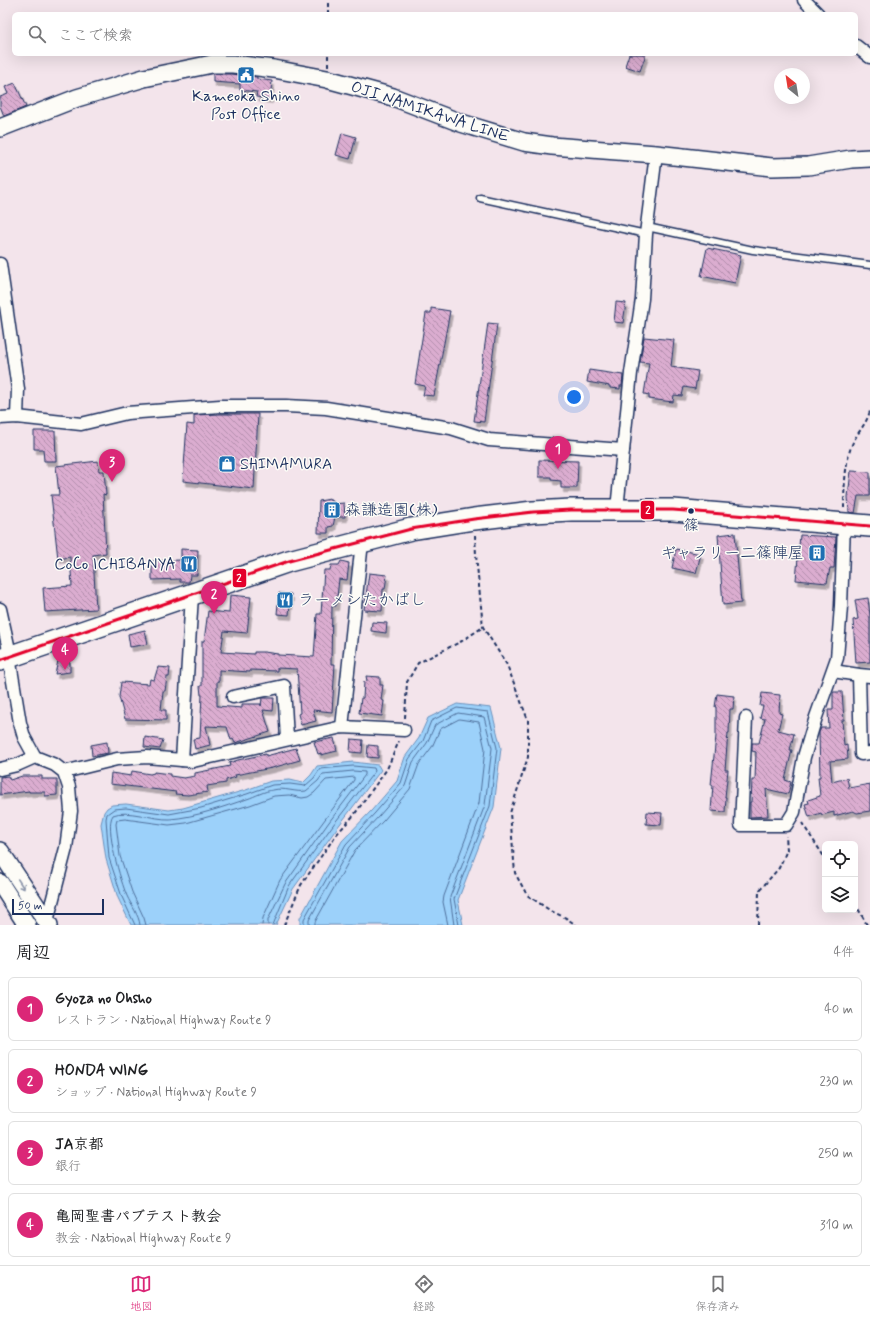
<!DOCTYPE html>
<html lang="ja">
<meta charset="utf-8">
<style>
:root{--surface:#fff;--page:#f2f2f2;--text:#202124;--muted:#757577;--line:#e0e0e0;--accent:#db2777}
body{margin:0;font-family:Mynerve,"Klee One",sans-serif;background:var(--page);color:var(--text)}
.controls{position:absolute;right:12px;bottom:12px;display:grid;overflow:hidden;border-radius:6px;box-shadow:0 4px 16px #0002}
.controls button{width:36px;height:36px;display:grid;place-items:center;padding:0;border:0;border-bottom:1px solid var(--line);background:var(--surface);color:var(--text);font:20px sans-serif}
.compass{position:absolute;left:774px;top:68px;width:36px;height:36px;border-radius:50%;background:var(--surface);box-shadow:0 4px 16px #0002;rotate:330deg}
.scale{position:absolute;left:12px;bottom:10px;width:92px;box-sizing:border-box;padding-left:4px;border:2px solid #1b2f5e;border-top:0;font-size:11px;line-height:14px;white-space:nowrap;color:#1b2f5e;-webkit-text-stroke:3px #fdfcf7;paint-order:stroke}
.you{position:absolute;left:574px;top:397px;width:14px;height:14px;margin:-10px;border:3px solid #fff;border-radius:50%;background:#1a73e8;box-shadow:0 0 0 6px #1a73e833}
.badge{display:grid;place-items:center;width:26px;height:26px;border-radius:50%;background:var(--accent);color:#fff;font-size:13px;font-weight:700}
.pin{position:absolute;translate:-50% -33px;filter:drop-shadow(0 1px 2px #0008)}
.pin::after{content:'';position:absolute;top:21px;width:14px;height:12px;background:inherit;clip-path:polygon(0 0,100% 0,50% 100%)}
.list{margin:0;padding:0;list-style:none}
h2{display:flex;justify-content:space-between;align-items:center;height:52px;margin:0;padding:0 16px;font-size:17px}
h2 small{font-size:13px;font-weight:400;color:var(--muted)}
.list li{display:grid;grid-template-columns:26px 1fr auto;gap:12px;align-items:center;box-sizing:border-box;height:64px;margin:0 8px 8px;padding:0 8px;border:1px solid var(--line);border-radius:6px}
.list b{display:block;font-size:15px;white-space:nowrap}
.list p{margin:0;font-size:13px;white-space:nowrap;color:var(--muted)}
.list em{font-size:13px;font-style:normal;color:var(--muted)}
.icon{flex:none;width:22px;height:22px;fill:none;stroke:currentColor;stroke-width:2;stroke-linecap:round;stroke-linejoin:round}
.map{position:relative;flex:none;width:870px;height:925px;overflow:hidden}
.search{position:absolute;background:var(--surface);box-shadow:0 4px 16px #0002;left:12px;right:12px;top:12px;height:44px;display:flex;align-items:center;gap:10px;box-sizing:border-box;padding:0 14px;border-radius:6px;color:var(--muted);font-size:15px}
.sheet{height:340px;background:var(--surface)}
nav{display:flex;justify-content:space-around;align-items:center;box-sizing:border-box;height:56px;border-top:1px solid var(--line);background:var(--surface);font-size:11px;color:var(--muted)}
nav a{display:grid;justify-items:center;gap:2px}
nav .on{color:var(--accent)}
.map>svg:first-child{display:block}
</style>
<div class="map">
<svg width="870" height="925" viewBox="0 0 870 925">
<defs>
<pattern id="building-back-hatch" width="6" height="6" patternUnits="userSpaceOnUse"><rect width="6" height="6" fill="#dbadd0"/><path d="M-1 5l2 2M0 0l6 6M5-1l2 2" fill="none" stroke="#b18dac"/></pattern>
<filter id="shadow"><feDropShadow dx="2.5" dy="4.5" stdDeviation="0" flood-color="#0004"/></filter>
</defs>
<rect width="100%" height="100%" fill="#f3e4eb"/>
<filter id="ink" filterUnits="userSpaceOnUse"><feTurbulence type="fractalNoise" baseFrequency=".025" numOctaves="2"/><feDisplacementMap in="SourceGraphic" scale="8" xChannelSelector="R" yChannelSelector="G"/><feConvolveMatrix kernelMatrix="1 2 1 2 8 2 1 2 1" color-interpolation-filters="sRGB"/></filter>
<g filter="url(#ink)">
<g fill="#9cd1fa" stroke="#6890bc">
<polygon points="457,704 491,708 501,748 494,807 458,900 463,925 300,925 300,918 342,841 372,810 397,781 405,757 419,738 428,718"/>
<polygon points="353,762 378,765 381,770 337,828 293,889 276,925 131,925 118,898 106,859 101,824 104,812 107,808 112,805 126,804 169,810 183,808 246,790 271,781 290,780 303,783 311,775 317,766"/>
</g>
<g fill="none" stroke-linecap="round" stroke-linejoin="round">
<g stroke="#4f709c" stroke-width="1">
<polyline points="135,925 122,897 109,858 106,819 107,814 114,809 126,808 169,814 201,808 247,794 272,785 290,784 305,786 314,778 320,769 353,766 374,768 375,771 333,825 289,886 273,925"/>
<path d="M140,925c-1,-10 -9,-20 -13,-29 -6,-14 -23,-69 -14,-81 13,-6 42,5 57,4 26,-2 53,-12 77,-20 9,-3 17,-8 26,-9 11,-3 23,3 33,1l12,-10 5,-7 30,-3 12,1v3l-36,47 -44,62 -17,36v5"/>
<polyline points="146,925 144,918 132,892 120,856 116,824 117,820 125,819 169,825 186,823 250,805 274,796 289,795 302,798 308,797 314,793 326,780 354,777 354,780 280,880 263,918 262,925"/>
<polyline points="304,925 304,919 346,844 375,813 401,783 409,759 423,741 431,721 457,708 488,712 497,748 490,806 454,899 459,925"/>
<polyline points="309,925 309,920 350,847 379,816 405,786 413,762 427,743 435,725 458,713 484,717 492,748 485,805 450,897 454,925"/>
<polyline points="315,925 315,922 355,850 384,820 410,789 419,764 432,747 440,729 459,719 479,722 485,749 479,803 444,896 443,902 448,925"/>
</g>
</g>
<g fill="url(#building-back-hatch)" stroke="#1b2f5e" filter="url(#shadow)">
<polygon points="629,54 646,54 640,71 625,66"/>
<polygon points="213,74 232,74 257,77 257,79 272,81 270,99 256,97 257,92 240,90 240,84 213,82"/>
<polygon points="15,83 26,107 4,116 0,106 0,97 8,94 5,87"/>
<polygon points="342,133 356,137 350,159 336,155"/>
<polygon points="707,248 741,255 735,283 701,276"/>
<polygon points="616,302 626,303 623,323 614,322"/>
<polygon points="431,308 450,311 434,396 423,395 425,386 415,384 426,313 431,313"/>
<polygon points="488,323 497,324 484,422 474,421"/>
<polygon points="644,337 674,340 671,367 698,371 695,389 684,387 682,396 674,395 673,402 649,399 649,395 644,394 649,363 640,362"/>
<polygon points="589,370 623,375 622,386 620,386 620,389 610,388 610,386 587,382"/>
<polygon points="220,414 258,414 254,489 183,481 187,424 194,425 194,415"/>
<polygon points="34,431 55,431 56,461 44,461 43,449 34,449"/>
<polygon points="539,460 578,461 577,488 561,488 561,481 551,480 551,477 539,477"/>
<polygon points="98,461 99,471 104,471 106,495 103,494 106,553 93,555 96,609 45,612 43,588 72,586 70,557 58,559 51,495 59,495 56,466"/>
<polygon points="851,471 870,472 870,496 858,496 855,513 849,512 848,497"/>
<polygon points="330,499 330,501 333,501 334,504 344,503 345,517 335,517 333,526 328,527 328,533 318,533 319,501"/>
<polygon points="735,533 741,603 723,605 718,535"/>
<polygon points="800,535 836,537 834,568 830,568 827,583 796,580"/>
<polygon points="181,549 198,550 197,575 190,575 189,582 180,582 180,579 152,580 152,561 181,560"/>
<polygon points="676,549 701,554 696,573 672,568"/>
<polygon points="341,561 349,563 347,580 339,579 336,606 332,606 331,664 335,664 332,712 313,710 316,721 301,725 298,714 300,713 297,669 277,668 277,671 250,670 250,672 219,670 219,681 217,681 217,706 242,708 242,704 261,704 261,706 262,698 274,698 273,711 263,710 270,732 235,743 233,739 231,740 227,727 206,726 210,745 195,749 193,739 200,738 202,695 201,695 200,686 202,686 202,641 204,641 208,611 229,613 230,595 251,597 247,633 224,631 221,652 254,654 254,652 264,652 278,654 278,655 314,657 317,614 321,614 324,570 330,570 331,565 339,565"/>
<polygon points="369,573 387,575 385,589 383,589 382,611 364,610"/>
<polygon points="279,593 291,594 289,615 277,614"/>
<polygon points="868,598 870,616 870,662 856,663 853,620 858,619 855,600"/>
<polygon points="372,622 387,623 386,633 371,631"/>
<polygon points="145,630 148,644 130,647 128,634"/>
<polygon points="66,658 70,662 70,672 55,674 58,661"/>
<polygon points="158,667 170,668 169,677 167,677 165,691 163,691 161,710 166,710 166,720 125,719 119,697 121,682 149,684 150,679 154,680"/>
<polygon points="366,676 380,677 380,685 383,685 381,700 384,701 382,716 359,713 361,698 363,698 364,682 367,681"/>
<polygon points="833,692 842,692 844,720 842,720 844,746 847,745 848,759 830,761 832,782 847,778 849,788 870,784 870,811 857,813 853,811 834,816 834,812 822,815 821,813 809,817 805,804 809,803 808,800 820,796 818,777 820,777 819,732 821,728 829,728 828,710 833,710"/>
<polygon points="762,693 780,695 779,713 782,714 778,730 794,734 790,750 792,750 785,780 791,782 788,794 766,789 768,816 750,817 750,802 751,802 752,780 755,780 756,752 752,751 752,743 759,743 765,719 760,718 763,706 760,706"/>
<polygon points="717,694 734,696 733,709 730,709 729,733 728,733 725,770 728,770 725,797 726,797 725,812 711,811 713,785 711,785 716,736 716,707 715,707"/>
<polygon points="145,737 163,740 160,749 144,747"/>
<polygon points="334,738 337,751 321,755 321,753 318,754 314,742"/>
<polygon points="351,739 363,740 362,753 350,752"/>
<polygon points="107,742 108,753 92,756 91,745"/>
<polygon points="368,745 378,746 378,758 367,757"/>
<polygon points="296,748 300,760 272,768 235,775 236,777 226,780 226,783 207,786 208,792 188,795 175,794 176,792 110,784 111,773 131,776 132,771 150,774 154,773 154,772 170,774 170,776 184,778 195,776 195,773 230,766 229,763 238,760 266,754 266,756"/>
<polygon points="8,776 10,780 22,776 42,776 42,779 57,779 57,795 45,796 45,792 29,792 29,791 0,795 0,777"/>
<polygon points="647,812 662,813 661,825 646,824"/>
</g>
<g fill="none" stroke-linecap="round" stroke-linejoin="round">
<g stroke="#1b2f5e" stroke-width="9">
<g id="lane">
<polyline points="480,198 646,234"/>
<polyline points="647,227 753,250 870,265"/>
</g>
</g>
<g stroke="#1b2f5e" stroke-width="15">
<g id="street">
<polyline points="804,0 818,14"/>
<polyline points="856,46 870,57"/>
<polyline points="0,264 18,389 17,417"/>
<polyline points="0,418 17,417 81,424 127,413 220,406 286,406 326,408 451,428 489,440 623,450"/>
<polyline points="617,509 631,373 642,299 646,234 656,154"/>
<polyline points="0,609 8,645 9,657 20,723 24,737 35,757 55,765 64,772 69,787 71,811 66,848 46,925"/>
<polyline points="833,671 859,675 870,676"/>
<polyline points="859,675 861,754 870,753"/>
<polyline points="233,697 284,686 287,739"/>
<polyline points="746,718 741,825 786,825 794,812 804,757 816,717 837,658 841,606 844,524"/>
<polyline points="342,727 362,542"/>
<polyline points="182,760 192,595"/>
<polyline points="0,769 17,765 35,757"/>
<polyline points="64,772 117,759 147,757 193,761 342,727 404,730"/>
</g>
</g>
<g stroke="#1b2f5e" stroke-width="20">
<g id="secondary">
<polyline points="0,128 77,98 144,78 212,64 233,64 274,69 327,79 393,97 461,123 524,142 552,146 656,154 772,167 808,166 851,159 870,158"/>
<polyline points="0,851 49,925"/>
<polyline points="0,883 27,925"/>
</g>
</g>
<g stroke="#1b2f5e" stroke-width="24">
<polyline id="highway" points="0,660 289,561 411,529 474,519 533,512 571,510 673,510 870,526"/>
</g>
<g stroke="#1b2f5e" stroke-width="2" stroke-dasharray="4 3" stroke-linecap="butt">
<polyline points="328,14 328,0"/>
<polyline points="328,66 328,54"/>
<path d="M844,508c0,-18 1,-44 7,-61 5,-14 15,-21 19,-36"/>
<polyline points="475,535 476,555 483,627 507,665 528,720 528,757 510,813 515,873 527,895 551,911 566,918 576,925"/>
<polyline points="405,718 407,682 418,663 462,641 483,627"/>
<polyline points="802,823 825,858"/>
<polyline points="855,903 867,925"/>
<polyline points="284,925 301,885 336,835 354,815 387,769 399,741"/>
<polyline points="758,925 759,891 779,868 787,850 786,836"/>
</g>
<use href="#lane" stroke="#fdfcf7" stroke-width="6"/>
<use href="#street" stroke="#fdfcf7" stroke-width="12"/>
<use href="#secondary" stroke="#fdfcf7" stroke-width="17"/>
<use href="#highway" stroke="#fdfcf7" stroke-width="21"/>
<g stroke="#fdfcf7" stroke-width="6">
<polyline id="bus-1" points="0,660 289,561 411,529 474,519 533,512 571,510 673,510 870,526"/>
</g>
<use href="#bus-1" stroke="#e4002b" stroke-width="3"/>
</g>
<defs><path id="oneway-shaft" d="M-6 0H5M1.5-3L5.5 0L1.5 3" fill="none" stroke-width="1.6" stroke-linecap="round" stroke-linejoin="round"/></defs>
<use stroke="#8c96aa" href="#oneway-shaft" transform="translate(21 884) rotate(57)"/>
</g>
<defs>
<g id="civic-square" transform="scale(0.9)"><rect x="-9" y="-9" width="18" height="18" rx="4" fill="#1f6fb2" stroke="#fdfcf7"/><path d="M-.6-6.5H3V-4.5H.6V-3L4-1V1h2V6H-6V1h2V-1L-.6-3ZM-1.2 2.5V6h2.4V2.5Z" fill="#fff"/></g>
<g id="shop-square" transform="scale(0.9)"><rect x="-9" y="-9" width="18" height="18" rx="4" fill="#1f6fb2" stroke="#fdfcf7"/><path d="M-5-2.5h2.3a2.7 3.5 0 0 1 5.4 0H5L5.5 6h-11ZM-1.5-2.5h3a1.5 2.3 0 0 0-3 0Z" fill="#fff"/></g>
<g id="building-square" transform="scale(0.9)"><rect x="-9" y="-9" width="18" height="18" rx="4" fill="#1f6fb2" stroke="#fdfcf7"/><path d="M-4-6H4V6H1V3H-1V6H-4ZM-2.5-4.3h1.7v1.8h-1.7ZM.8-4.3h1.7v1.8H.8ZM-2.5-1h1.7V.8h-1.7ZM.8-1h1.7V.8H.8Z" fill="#fff"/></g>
<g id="restaurant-square" transform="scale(0.9)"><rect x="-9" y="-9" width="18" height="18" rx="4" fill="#1f6fb2" stroke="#fdfcf7"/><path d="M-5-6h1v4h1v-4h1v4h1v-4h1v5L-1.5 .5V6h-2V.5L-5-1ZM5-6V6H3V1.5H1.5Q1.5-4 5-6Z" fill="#fff"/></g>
</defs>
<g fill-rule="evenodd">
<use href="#civic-square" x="246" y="75"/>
<use href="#shop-square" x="227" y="464"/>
<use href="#building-square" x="332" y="510"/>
<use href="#building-square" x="817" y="553"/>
<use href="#restaurant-square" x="189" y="564"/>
<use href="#restaurant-square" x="285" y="600"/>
</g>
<circle fill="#1b2f5e" stroke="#fdfcf7" stroke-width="1.5" cx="691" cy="511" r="3.5"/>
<g text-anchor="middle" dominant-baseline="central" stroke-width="3" stroke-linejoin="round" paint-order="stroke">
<g font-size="15" fill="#1b2f5e" stroke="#fdfcf7">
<text x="691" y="526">篠</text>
</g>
<g font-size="16" fill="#1b2f5e" stroke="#fdfcf7" text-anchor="start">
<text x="246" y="96" text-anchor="middle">Kameoka Shino<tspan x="246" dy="18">Post Office</tspan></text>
<text x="240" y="464">SHIMAMURA</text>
<text x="345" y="510">森謙造園(株)</text>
<text x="804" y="553" text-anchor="end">ギャラリー二篠陣屋</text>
<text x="176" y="564" text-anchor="end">CoCo ICHIBANYA</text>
<text x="298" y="600">ラーメンたかばし</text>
</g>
<g font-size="16" fill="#1b2f5e" stroke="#fdfcf7">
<text transform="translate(430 112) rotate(18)">OJI NAMIKAWA LINE</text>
</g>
</g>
<g stroke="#fdfcf7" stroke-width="1.5">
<rect x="640" y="500" width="15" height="20" rx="4" fill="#e4002b"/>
<rect x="232" y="568" width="15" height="20" rx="4" fill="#e4002b"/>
</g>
<g font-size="11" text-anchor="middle" font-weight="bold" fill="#fff">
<text x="648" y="514">2</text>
<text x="239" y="582">2</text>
</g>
</svg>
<div class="controls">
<button><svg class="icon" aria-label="locate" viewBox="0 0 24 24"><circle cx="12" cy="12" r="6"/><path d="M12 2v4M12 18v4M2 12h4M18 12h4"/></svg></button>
<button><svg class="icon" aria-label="layers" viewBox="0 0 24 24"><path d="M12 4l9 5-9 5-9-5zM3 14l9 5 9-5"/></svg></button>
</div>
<svg class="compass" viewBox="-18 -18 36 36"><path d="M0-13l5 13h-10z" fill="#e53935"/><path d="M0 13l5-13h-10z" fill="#757577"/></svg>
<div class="scale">50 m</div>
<div class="you"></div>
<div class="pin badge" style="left:558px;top:469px">1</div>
<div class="pin badge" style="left:214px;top:614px">2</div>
<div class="pin badge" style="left:112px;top:482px">3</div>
<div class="pin badge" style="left:65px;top:670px">4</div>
<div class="search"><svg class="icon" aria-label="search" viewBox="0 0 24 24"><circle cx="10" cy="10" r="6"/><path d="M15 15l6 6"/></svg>ここで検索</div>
</div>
<section class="sheet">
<h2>周辺<small>4件</small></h2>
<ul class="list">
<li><span class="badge">1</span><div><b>Gyoza no Ohsho</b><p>レストラン · National Highway Route 9</p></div><em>40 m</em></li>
<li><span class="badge">2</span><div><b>HONDA WING</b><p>ショップ · National Highway Route 9</p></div><em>230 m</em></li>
<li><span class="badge">3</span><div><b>JA京都</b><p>銀行</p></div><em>250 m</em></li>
<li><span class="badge">4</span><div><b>亀岡聖書パブテスト教会</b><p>教会 · National Highway Route 9</p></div><em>310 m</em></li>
</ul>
</section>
<nav>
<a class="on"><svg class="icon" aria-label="map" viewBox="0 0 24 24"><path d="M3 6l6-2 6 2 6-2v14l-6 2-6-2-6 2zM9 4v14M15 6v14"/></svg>地図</a>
<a><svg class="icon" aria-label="directions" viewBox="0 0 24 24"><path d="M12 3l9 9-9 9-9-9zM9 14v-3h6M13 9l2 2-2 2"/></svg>経路</a>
<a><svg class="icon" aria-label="saved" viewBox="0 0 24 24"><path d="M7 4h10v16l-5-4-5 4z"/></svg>保存済み</a>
</nav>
